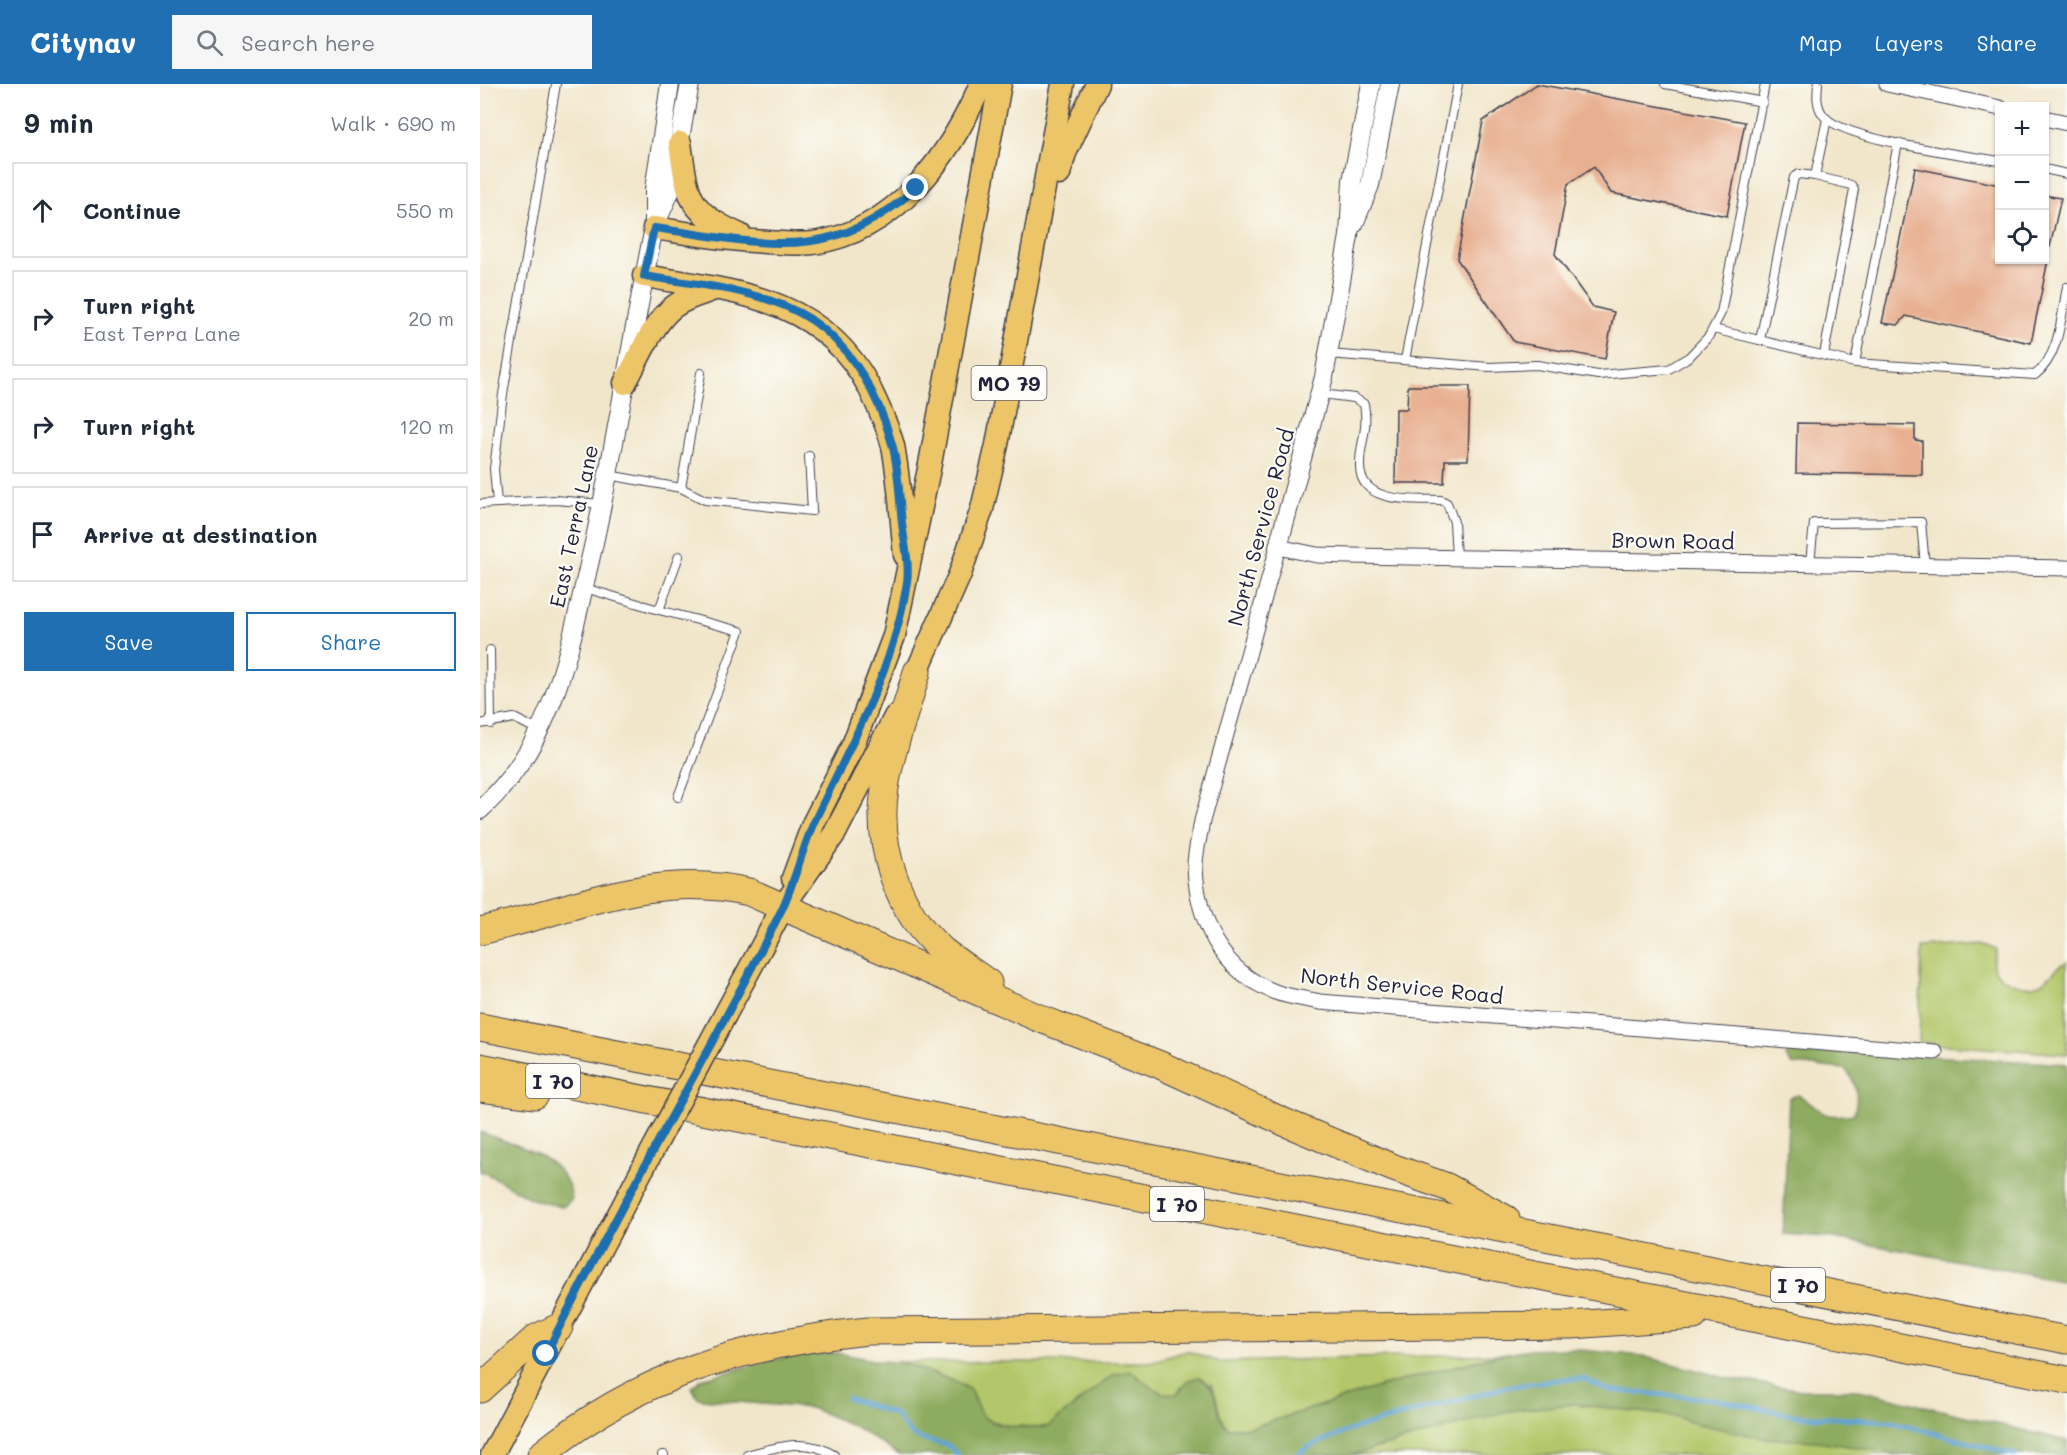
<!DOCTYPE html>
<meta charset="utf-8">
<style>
:root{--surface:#fff;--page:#f6f6f7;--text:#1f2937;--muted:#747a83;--line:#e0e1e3;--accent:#1f6fb2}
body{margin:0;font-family:Mali,sans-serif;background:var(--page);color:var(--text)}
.controls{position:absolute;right:18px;top:18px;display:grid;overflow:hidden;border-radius:0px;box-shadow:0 2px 4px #0004}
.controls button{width:54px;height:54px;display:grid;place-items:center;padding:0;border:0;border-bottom:2px solid var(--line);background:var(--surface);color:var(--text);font:30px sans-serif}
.stop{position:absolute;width:18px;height:18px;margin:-14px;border:4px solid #1f6fb2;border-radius:50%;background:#fff}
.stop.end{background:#1f6fb2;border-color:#fff;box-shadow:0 2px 6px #0008}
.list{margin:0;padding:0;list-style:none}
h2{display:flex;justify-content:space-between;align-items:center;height:78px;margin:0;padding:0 24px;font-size:26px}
h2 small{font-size:20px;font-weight:400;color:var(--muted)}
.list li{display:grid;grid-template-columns:39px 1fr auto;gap:18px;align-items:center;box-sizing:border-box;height:96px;margin:0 12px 12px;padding:0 12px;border:2px solid var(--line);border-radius:0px}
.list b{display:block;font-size:22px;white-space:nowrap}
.list p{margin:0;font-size:20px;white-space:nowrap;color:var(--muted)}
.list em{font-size:20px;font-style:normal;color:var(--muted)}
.actions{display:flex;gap:12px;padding:18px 24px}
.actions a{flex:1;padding:14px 0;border:2px solid var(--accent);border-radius:0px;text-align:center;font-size:21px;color:var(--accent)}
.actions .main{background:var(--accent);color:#fff}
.icon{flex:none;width:33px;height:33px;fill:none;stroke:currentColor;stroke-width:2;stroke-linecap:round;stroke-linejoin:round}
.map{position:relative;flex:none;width:1587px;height:1371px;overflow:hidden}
header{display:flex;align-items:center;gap:36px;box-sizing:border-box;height:84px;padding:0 30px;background:var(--accent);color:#fff}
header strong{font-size:28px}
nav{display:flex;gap:33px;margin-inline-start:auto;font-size:21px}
.search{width:420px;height:54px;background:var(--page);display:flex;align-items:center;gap:15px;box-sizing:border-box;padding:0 21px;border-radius:0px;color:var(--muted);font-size:22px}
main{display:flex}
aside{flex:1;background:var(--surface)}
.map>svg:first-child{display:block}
</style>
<header>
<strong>Citynav</strong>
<div class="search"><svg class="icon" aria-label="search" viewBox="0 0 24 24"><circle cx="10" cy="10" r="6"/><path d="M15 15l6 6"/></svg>Search here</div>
<nav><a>Map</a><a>Layers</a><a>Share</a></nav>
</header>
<main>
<aside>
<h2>9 min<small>Walk · 690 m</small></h2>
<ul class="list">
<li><svg class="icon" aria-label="ahead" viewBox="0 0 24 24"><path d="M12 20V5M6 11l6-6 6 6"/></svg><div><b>Continue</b></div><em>550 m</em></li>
<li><svg class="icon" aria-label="right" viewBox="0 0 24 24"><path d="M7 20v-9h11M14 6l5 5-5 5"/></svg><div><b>Turn right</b><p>East Terra Lane</p></div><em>20 m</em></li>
<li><svg class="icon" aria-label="right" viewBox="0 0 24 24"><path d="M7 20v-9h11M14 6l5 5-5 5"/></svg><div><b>Turn right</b></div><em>120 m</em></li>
<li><svg class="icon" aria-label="arrive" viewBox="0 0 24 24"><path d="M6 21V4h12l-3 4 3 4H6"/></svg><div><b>Arrive at destination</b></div></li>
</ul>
<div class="actions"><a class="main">Save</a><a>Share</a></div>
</aside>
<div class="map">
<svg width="1587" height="1371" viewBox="0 0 1587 1371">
<rect width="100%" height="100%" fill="#fdfcf7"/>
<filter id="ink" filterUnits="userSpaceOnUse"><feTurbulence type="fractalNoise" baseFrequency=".0167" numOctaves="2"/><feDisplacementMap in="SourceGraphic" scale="12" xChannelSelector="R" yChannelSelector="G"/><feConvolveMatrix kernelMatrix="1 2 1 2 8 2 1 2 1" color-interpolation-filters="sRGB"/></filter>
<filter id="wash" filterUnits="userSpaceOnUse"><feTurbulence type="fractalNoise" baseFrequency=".008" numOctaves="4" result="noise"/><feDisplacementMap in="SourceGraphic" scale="24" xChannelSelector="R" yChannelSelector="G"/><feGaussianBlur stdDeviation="1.35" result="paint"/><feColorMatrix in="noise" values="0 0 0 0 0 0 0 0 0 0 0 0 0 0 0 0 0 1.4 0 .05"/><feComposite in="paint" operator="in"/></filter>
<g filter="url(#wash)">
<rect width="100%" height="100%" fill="#f1e6ca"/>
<g fill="#b3c76a" stroke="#6a7452" stroke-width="1.5">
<path d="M1505,860l11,5c-2,7 -5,13 -2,19 6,13 30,21 43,17 12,-4 17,-18 30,-23v92l-148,-11 3,-95z"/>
<path d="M707,1267l33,11 281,-8 -119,32 -132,42h-22c-12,-11 -9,-30 -17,-44l-29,3 -5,8h-11l-53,-20 -66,52 -36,-1 -23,-6 -8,-7 -10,-23 -14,-8 -55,-20h249z"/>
<polygon points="1045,1307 1495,1371 833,1371"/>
</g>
<g fill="#8eac5e" stroke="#58674c" stroke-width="1.5">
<path d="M1311,964l276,16v217l-238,-44 -46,-3 6,-136 9,-3c26,15 20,25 56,19 5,-18 3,-31 -9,-45l-53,-5 -6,-7z"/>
<path d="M0,1048c35,14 86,22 92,67l-8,7c-41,-3 -51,-22 -84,-35z"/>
<path d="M1091,1265l71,7 84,22 76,12h57l208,51v14h-164l-85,-14 -56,-3 -68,-15 -20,-7 -99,-12 -67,7 -156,44h-453l-45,-29 -43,-18 -109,-9 -5,-2 -5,-10 9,-8 67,-18 35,-7 34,-1 41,8 23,1 55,20 14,8c4,7 6,15 10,22 11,19 48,15 67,15l66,-52 18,-4c15,12 27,25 46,23l12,-14 10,-3c28,17 11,34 29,51h22l132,-42 119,-32 23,-4z"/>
</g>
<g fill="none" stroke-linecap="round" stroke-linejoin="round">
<g stroke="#60a3d4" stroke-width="4.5">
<path d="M367,1314l50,17c20,40 46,16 60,40"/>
<polyline points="816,1371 830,1362 876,1344 1026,1303 1084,1295 1105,1295 1127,1306 1233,1315 1319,1332 1409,1337 1536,1371"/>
</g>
</g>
<g id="blocks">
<g fill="#e8b091">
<polygon points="1057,0 1265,38 1247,132 1131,109 1114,83 1088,100 1075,170 1113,223 1134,228 1125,275 1034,258 977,175 1003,37"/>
<polygon points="1435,84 1520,101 1520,176 1568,176 1551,259 1426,232 1418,241 1402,239"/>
<polygon points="1564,111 1581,114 1570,163 1564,163"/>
<polygon points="928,302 990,302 988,376 965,376 964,399 915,399 916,325 927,325"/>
<polygon points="1317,339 1435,341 1435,356 1442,357 1442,391 1316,389"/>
</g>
</g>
</g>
<g filter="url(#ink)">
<use href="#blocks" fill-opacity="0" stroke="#413f50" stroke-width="1.5"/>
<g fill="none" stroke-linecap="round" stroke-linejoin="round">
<g stroke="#413f50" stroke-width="10">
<g id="service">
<polyline points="1185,0 1283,18"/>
<path d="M1338,0c-1,11 -2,21 5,31 18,25 143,40 177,46"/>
<polyline points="1564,85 1587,90"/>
<polyline points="1335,92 1371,101 1374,105 1344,271"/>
<path d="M1233,245l142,34 180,12c25,-19 26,-59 32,-88"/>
<polyline points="1280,256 1314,93 1319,90 1335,92 1347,35"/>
<polyline points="849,270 1009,283 1057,281 1118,291 1189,285 1209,273 1229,252 1241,229 1285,0"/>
<polyline points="925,276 978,0"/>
<polyline points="1375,279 1418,59"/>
<path d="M841,310l33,4 10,6c5,28 -5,40 -4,63 1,38 56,32 81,33l6,3 7,19 2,35"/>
<polyline points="128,391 201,404 225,416 332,427 329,372"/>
<polyline points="201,404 221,289"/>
<polyline points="17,419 14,385 23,310 76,0"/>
<polyline points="0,420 76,416 121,420"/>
<polyline points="1330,479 1334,439 1441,438 1445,482"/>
<polyline points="105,504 179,526 199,472"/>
<polyline points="179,526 260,547 198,713"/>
<polyline points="10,566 11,640"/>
<polyline points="0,640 34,634 58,646"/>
<polyline points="182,1371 184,1371"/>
<path d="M267,1371c30,-8 59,-18 87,0"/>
</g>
</g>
<g stroke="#413f50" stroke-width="17">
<g id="minor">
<polyline points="1407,0 1520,24"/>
<polyline points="1564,34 1587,39"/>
<path d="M1455,968l-615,-50c-14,-3 -31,-5 -45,-10 -54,-21 -78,-71 -80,-126 0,-15 5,-31 7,-45l76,-274 39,8 33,1 717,12"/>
</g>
</g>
<g stroke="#413f50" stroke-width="20">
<g id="tertiary">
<polyline points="177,137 190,108 210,0"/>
<polyline points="874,140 890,101 910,0"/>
<polyline points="798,463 844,293 869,152 872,97 891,0"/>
<path d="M0,726c75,-68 89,-161 111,-254 25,-109 40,-219 63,-328v-38l16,-106"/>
</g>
</g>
<g stroke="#413f50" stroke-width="25">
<g id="primary">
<path d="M200,59c8,55 7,68 60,92"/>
<polyline points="579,90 585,69 617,0"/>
<path d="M174,144c33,5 66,11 99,13 20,1 40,4 60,2 84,-12 137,-87 168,-159"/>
<path d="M164,192c90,15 178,21 225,111 9,19 19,39 24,59 7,36 8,73 12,109"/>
<path d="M145,299c13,-23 26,-57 47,-75 12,-10 29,-14 43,-19"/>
<polyline points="430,603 480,490 502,425 517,361 583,0"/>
<polyline points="313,794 333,740 373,661 414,552 450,380 520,0"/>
<polyline points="245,931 304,821 355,749 415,633"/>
<polyline points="12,1371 163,1084"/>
</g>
</g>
<g stroke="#413f50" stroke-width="29">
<g id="motorway">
<path d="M437,588c-11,38 -26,77 -32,116 -9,58 13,125 58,163 14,11 30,21 45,32"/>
<path d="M0,847c89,-20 175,-62 269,-39l292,127 117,45 126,58 110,46 53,19 59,32"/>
<path d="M0,943c529,105 1059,206 1587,313"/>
<polyline points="0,983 1587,1296"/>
<polyline points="0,1004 55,1011"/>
<polyline points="0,1305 56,1254 79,1243"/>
<path d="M61,1371c96,-79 205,-112 327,-124l704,-6 122,-9"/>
</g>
</g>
<use href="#service" stroke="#fff" stroke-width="8"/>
<use href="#minor" stroke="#fff" stroke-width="15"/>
<use href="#tertiary" stroke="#fff" stroke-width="18"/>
<use href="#primary" stroke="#edc569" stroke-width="22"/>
<use href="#motorway" stroke="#edc569" stroke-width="27"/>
<g stroke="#413f50" stroke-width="25" stroke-linecap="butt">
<polyline id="primary-bridge" points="163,1084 245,931"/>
</g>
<use href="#primary-bridge" stroke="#edc569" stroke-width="22"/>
</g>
</g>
<g fill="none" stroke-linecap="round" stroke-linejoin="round" filter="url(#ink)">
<path stroke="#1f6fb2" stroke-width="8" d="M66,1270c74,-151 161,-295 236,-445 13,-28 20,-59 32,-87 37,-78 80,-153 93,-240 3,-18 -3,-41 -5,-59 -3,-26 -3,-54 -10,-79 -13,-48 -40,-97 -82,-125 -48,-30 -111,-34 -166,-43l10,-48c106,14 174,39 262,-40"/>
</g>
<g text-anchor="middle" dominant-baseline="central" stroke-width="4.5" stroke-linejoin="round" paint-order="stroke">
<g fill="#fdfcf7" stroke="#646373" stroke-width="1.5">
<rect x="491.5" y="282" width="75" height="34" rx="4.5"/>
<rect x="46" y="980" width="54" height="34" rx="4.5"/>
<rect x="670" y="1103" width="54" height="34" rx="4.5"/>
<rect x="1291" y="1184" width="54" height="34" rx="4.5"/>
</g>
<g font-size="20" font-weight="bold" fill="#22223b">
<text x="529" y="299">MO 79</text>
<text x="73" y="997">I 70</text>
<text x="697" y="1120">I 70</text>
<text x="1318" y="1201">I 70</text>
</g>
<g font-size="21" fill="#22223b" stroke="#fdfcf7">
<text transform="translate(93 442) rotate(-78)">East Terra Lane</text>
<text transform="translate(780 443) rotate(-75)">North Service Road</text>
<text transform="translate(1193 456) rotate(1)">Brown Road</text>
<text transform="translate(922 901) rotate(6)">North Service Road</text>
</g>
</g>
</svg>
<div class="controls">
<button>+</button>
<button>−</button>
<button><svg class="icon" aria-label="locate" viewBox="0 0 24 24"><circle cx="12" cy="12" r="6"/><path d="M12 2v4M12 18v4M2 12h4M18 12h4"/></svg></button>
</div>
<div class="stop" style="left:66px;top:1270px"></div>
<div class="stop end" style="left:436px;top:104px"></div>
</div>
</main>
